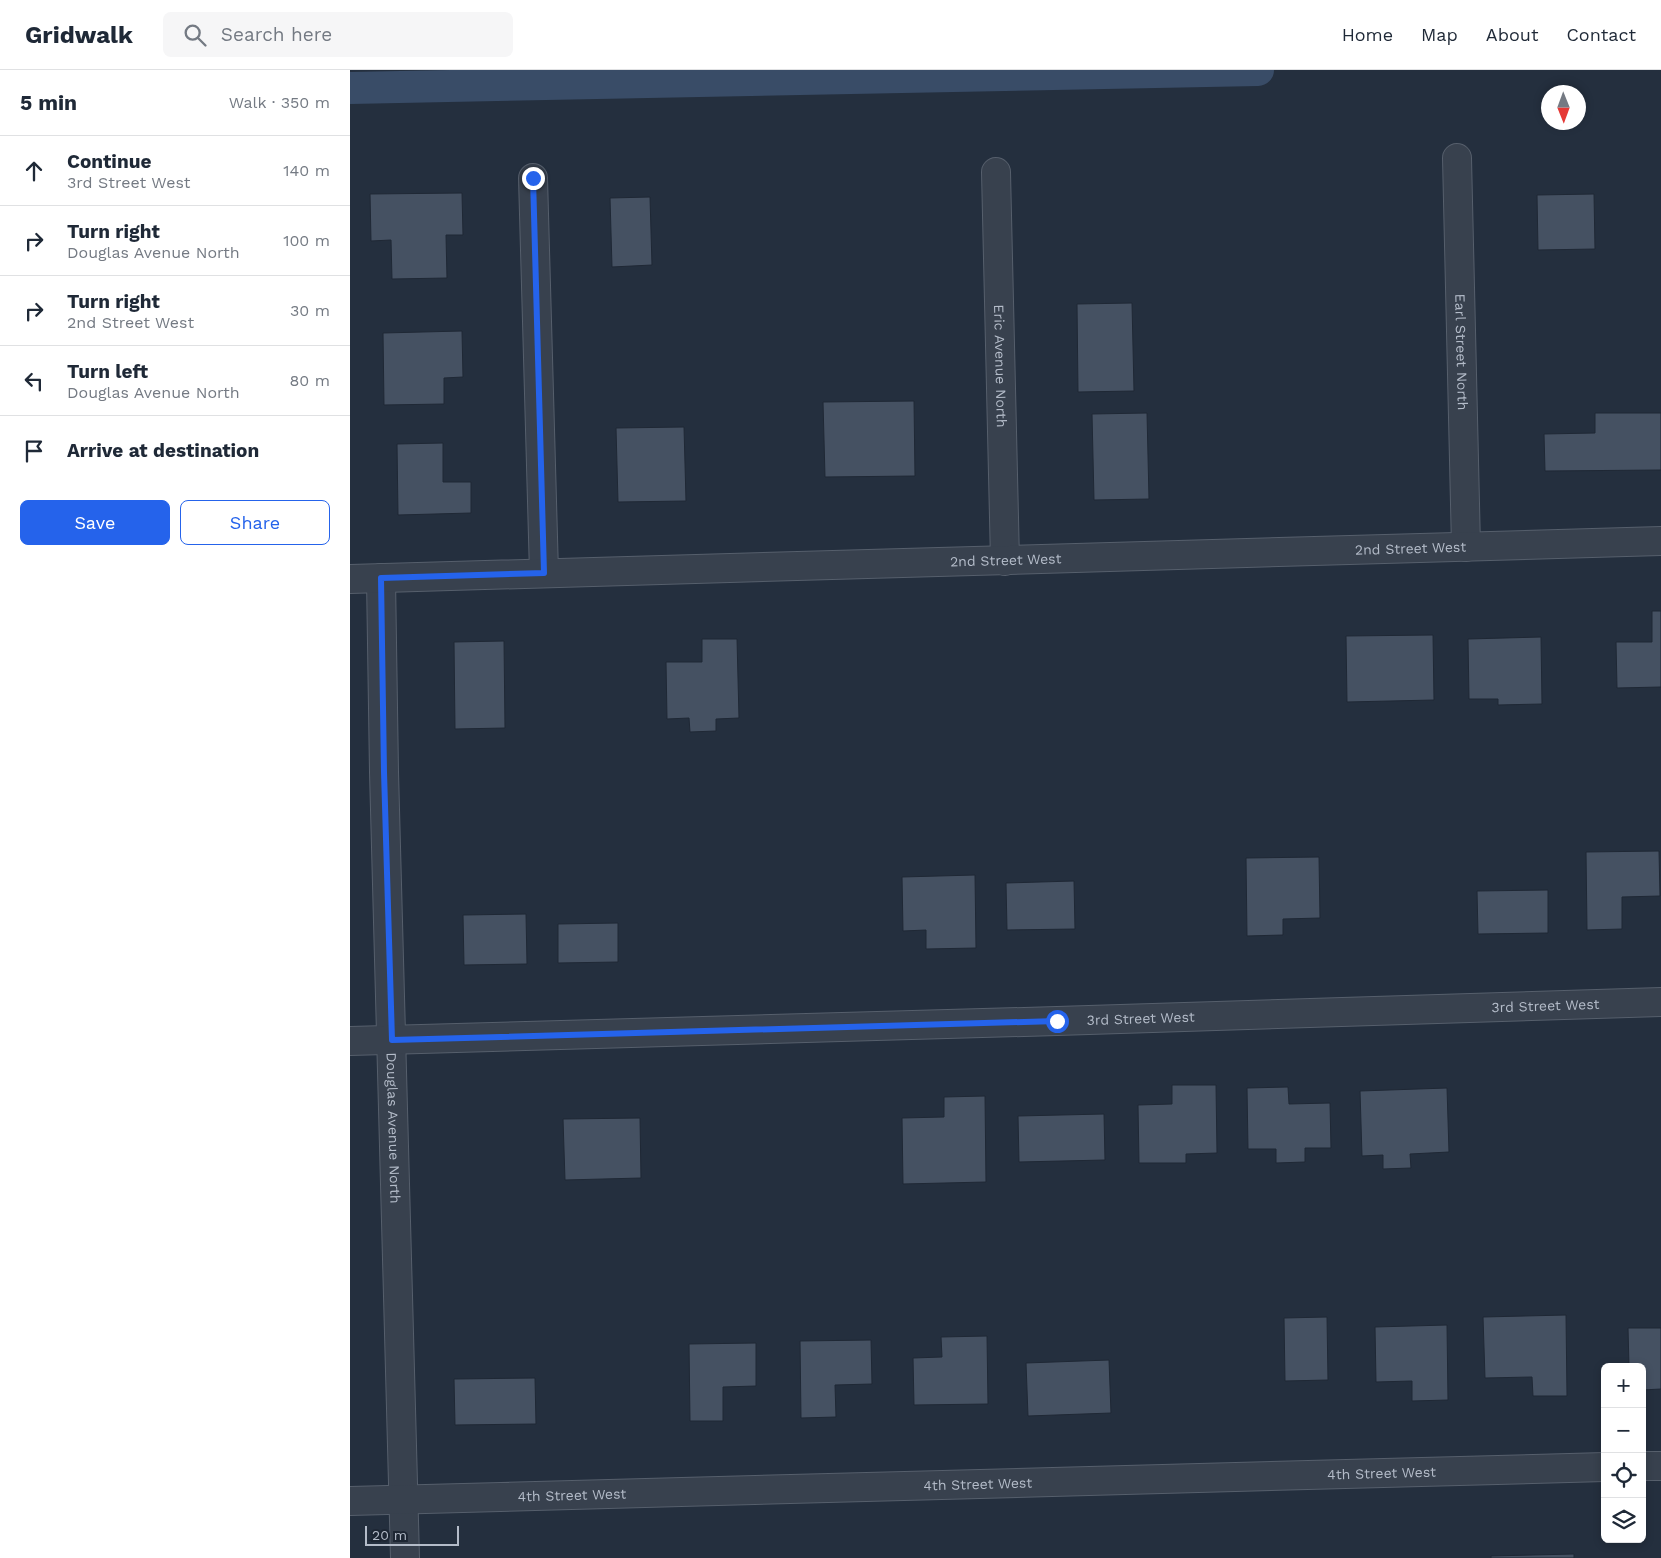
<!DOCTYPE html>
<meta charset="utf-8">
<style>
:root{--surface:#fff;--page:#f6f6f7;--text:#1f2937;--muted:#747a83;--line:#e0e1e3;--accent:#2563eb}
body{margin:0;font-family:"Work Sans",sans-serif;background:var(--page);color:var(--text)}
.controls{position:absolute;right:15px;bottom:15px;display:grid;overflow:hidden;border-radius:8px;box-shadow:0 2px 8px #0003}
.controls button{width:45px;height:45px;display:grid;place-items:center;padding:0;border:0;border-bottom:1px solid var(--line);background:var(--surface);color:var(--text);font:25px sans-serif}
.compass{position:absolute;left:1191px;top:15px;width:45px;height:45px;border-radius:50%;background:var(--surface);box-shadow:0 2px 8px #0003;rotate:179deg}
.scale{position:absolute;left:15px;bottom:12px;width:94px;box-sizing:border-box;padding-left:5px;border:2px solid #b4bcc9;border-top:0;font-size:14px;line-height:18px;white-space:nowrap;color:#b4bcc9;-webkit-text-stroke:4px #1d2633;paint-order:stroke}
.stop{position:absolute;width:15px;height:15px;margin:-11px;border:4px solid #2563eb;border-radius:50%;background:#fff}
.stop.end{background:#2563eb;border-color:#fff;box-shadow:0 1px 5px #0008}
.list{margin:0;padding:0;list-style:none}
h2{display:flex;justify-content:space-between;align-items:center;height:65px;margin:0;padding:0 20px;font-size:21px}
h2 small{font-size:16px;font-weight:400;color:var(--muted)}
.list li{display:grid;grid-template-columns:32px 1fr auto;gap:15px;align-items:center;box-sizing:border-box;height:70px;padding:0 20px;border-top:1px solid var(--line)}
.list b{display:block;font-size:19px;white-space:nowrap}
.list p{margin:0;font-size:16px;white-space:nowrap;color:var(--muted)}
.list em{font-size:16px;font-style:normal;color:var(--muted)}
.actions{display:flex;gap:10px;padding:15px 20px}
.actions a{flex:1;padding:11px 0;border:1px solid var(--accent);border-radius:8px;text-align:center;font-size:18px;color:var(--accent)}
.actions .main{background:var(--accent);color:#fff}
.icon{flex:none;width:28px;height:28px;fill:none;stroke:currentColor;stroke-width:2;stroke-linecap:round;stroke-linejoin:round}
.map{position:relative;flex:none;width:1311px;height:1488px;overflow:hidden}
header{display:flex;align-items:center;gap:30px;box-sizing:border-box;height:70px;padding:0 25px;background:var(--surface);border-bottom:1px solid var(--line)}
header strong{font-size:24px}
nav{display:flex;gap:28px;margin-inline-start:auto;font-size:18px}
.search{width:350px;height:45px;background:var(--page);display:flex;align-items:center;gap:12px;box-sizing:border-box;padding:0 18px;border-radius:8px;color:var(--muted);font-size:19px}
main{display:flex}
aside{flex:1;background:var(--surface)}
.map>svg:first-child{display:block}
</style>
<header>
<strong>Gridwalk</strong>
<div class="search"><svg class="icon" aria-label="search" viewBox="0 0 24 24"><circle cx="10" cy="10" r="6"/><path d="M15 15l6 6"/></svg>Search here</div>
<nav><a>Home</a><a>Map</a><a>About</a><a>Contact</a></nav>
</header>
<main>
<aside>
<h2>5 min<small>Walk · 350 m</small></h2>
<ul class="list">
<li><svg class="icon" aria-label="ahead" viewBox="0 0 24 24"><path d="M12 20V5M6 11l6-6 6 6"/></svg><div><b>Continue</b><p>3rd Street West</p></div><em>140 m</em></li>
<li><svg class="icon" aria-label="right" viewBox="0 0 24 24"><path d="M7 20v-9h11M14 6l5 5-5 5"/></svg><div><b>Turn right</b><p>Douglas Avenue North</p></div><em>100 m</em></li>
<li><svg class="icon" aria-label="right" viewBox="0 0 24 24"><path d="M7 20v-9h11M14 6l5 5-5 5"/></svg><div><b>Turn right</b><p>2nd Street West</p></div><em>30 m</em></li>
<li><svg class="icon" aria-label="left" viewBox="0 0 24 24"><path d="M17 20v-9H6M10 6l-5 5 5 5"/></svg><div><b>Turn left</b><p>Douglas Avenue North</p></div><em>80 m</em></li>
<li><svg class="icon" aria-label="arrive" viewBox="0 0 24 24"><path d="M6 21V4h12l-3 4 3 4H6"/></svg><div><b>Arrive at destination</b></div></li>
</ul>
<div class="actions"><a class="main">Save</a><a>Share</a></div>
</aside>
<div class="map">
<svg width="1311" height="1488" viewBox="0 0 1311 1488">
<rect width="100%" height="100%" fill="#242f3e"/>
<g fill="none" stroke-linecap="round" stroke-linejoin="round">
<polyline stroke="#394c67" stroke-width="32" points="0,18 908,0"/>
</g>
<g fill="#455162" stroke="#1f2835">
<polygon points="112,123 113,165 96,165 97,208 42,209 41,170 21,171 20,124"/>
<polygon points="1244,124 1245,179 1188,180 1187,125"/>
<polygon points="300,127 302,195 262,197 260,128"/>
<polygon points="782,233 784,321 728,322 727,234"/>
<polygon points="112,261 113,307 94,308 94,334 34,335 33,263"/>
<polygon points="564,331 565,406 475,407 473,332"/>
<polygon points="797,343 799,429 744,430 742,344"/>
<polygon points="1245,343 1311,343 1311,400 1195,401 1194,364 1245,363"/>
<polygon points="334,357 336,431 268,432 266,358"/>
<polygon points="93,373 93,412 121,412 121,443 48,445 47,374"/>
<polygon points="1302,541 1311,541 1311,617 1267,618 1266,572 1302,572"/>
<polygon points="1083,565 1084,630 997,632 996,566"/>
<polygon points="1191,567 1192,634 1148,635 1148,629 1119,629 1118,569"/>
<polygon points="352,569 387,569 389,648 366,649 366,661 340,662 339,648 317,649 316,592 352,592"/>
<polygon points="154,571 155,658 105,659 104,572"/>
<polygon points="1309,781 1310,826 1272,827 1272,859 1237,860 1236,782"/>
<polygon points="969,787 970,848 933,849 933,865 897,866 896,788"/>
<polygon points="625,805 626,878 576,879 576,860 553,861 552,807"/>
<polygon points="724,811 725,859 657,860 656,813"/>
<polygon points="1198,820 1198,863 1128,864 1127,821"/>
<polygon points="176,844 177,894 114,895 113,845"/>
<polygon points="268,853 268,892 208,893 208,854"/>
<polygon points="822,1015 866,1015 867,1083 836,1084 836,1093 789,1093 788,1035 822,1034"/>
<polygon points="938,1017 939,1034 980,1033 981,1078 955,1078 955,1092 926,1093 926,1079 898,1079 897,1018"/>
<polygon points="1097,1018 1099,1082 1060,1084 1061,1098 1033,1099 1033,1085 1012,1086 1010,1021"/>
<polygon points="635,1026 636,1112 553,1114 552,1048 594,1047 594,1027"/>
<polygon points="754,1044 755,1090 669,1092 668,1046"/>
<polygon points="290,1048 291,1108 215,1110 213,1049"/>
<polygon points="1216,1245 1217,1326 1183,1326 1182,1307 1135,1308 1133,1247"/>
<polygon points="977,1247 978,1310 935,1311 934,1248"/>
<polygon points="1097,1255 1098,1330 1062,1331 1062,1311 1026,1312 1025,1257"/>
<polygon points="1278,1258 1311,1258 1311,1319 1292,1320 1292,1297 1279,1297"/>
<polygon points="637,1266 638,1334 564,1335 563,1288 592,1287 591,1267"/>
<polygon points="521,1270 522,1314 485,1315 486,1347 451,1348 450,1271"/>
<polygon points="406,1273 406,1316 373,1317 373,1351 340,1351 339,1274"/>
<polygon points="759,1290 761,1343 678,1346 676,1293"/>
<polygon points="185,1308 186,1354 105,1355 104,1309"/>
<polygon points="1224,1484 1224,1488 1141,1488 1141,1486"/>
</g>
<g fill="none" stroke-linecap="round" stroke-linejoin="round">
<g stroke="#565f6c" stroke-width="30">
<g id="street">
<path id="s1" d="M1107,88l9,389"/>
<path id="s2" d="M646,102l9,389"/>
<polyline points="183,108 194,503"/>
<path id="s3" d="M31,508l3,194 21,786"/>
<path id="s4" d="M0,509l1311,-38"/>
<path id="s5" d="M0,971l707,-20 604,-19"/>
<polyline points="1292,1396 1311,1396"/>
<path id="s6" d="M0,1431l1255,-34"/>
</g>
</g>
<use href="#street" stroke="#38414e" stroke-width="28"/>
</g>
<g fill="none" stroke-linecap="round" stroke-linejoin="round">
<polyline stroke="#2563eb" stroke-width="6" points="183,108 194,503 31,508 34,702 42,970 707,951"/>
</g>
<g text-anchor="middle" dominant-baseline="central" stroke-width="4.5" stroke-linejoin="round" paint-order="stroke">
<g font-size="14" fill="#b4bcc9" stroke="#1d2633">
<text stroke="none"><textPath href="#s1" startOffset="194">Earl Street North</textPath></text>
<text stroke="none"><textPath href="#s2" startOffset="194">Eric Avenue North</textPath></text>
<text stroke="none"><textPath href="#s4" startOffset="1061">2nd Street West</textPath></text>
<text stroke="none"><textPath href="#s4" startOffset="656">2nd Street West</textPath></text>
<text stroke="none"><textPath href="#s5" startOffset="1196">3rd Street West</textPath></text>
<text stroke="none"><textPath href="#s5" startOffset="791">3rd Street West</textPath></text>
<text stroke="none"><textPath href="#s3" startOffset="550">Douglas Avenue North</textPath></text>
<text stroke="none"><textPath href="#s6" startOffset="1032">4th Street West</textPath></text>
<text stroke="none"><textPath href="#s6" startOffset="628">4th Street West</textPath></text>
<text stroke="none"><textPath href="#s6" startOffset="222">4th Street West</textPath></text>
</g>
</g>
</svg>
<div class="controls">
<button>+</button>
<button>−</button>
<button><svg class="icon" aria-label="locate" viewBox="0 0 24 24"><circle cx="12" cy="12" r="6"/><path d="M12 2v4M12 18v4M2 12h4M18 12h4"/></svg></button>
<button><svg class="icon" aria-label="layers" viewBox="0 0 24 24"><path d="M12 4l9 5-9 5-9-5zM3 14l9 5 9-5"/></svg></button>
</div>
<svg class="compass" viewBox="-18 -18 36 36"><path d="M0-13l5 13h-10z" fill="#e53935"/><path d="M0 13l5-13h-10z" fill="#747a83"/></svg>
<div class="scale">20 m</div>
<div class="stop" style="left:707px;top:951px"></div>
<div class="stop end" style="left:183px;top:108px"></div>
</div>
</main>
